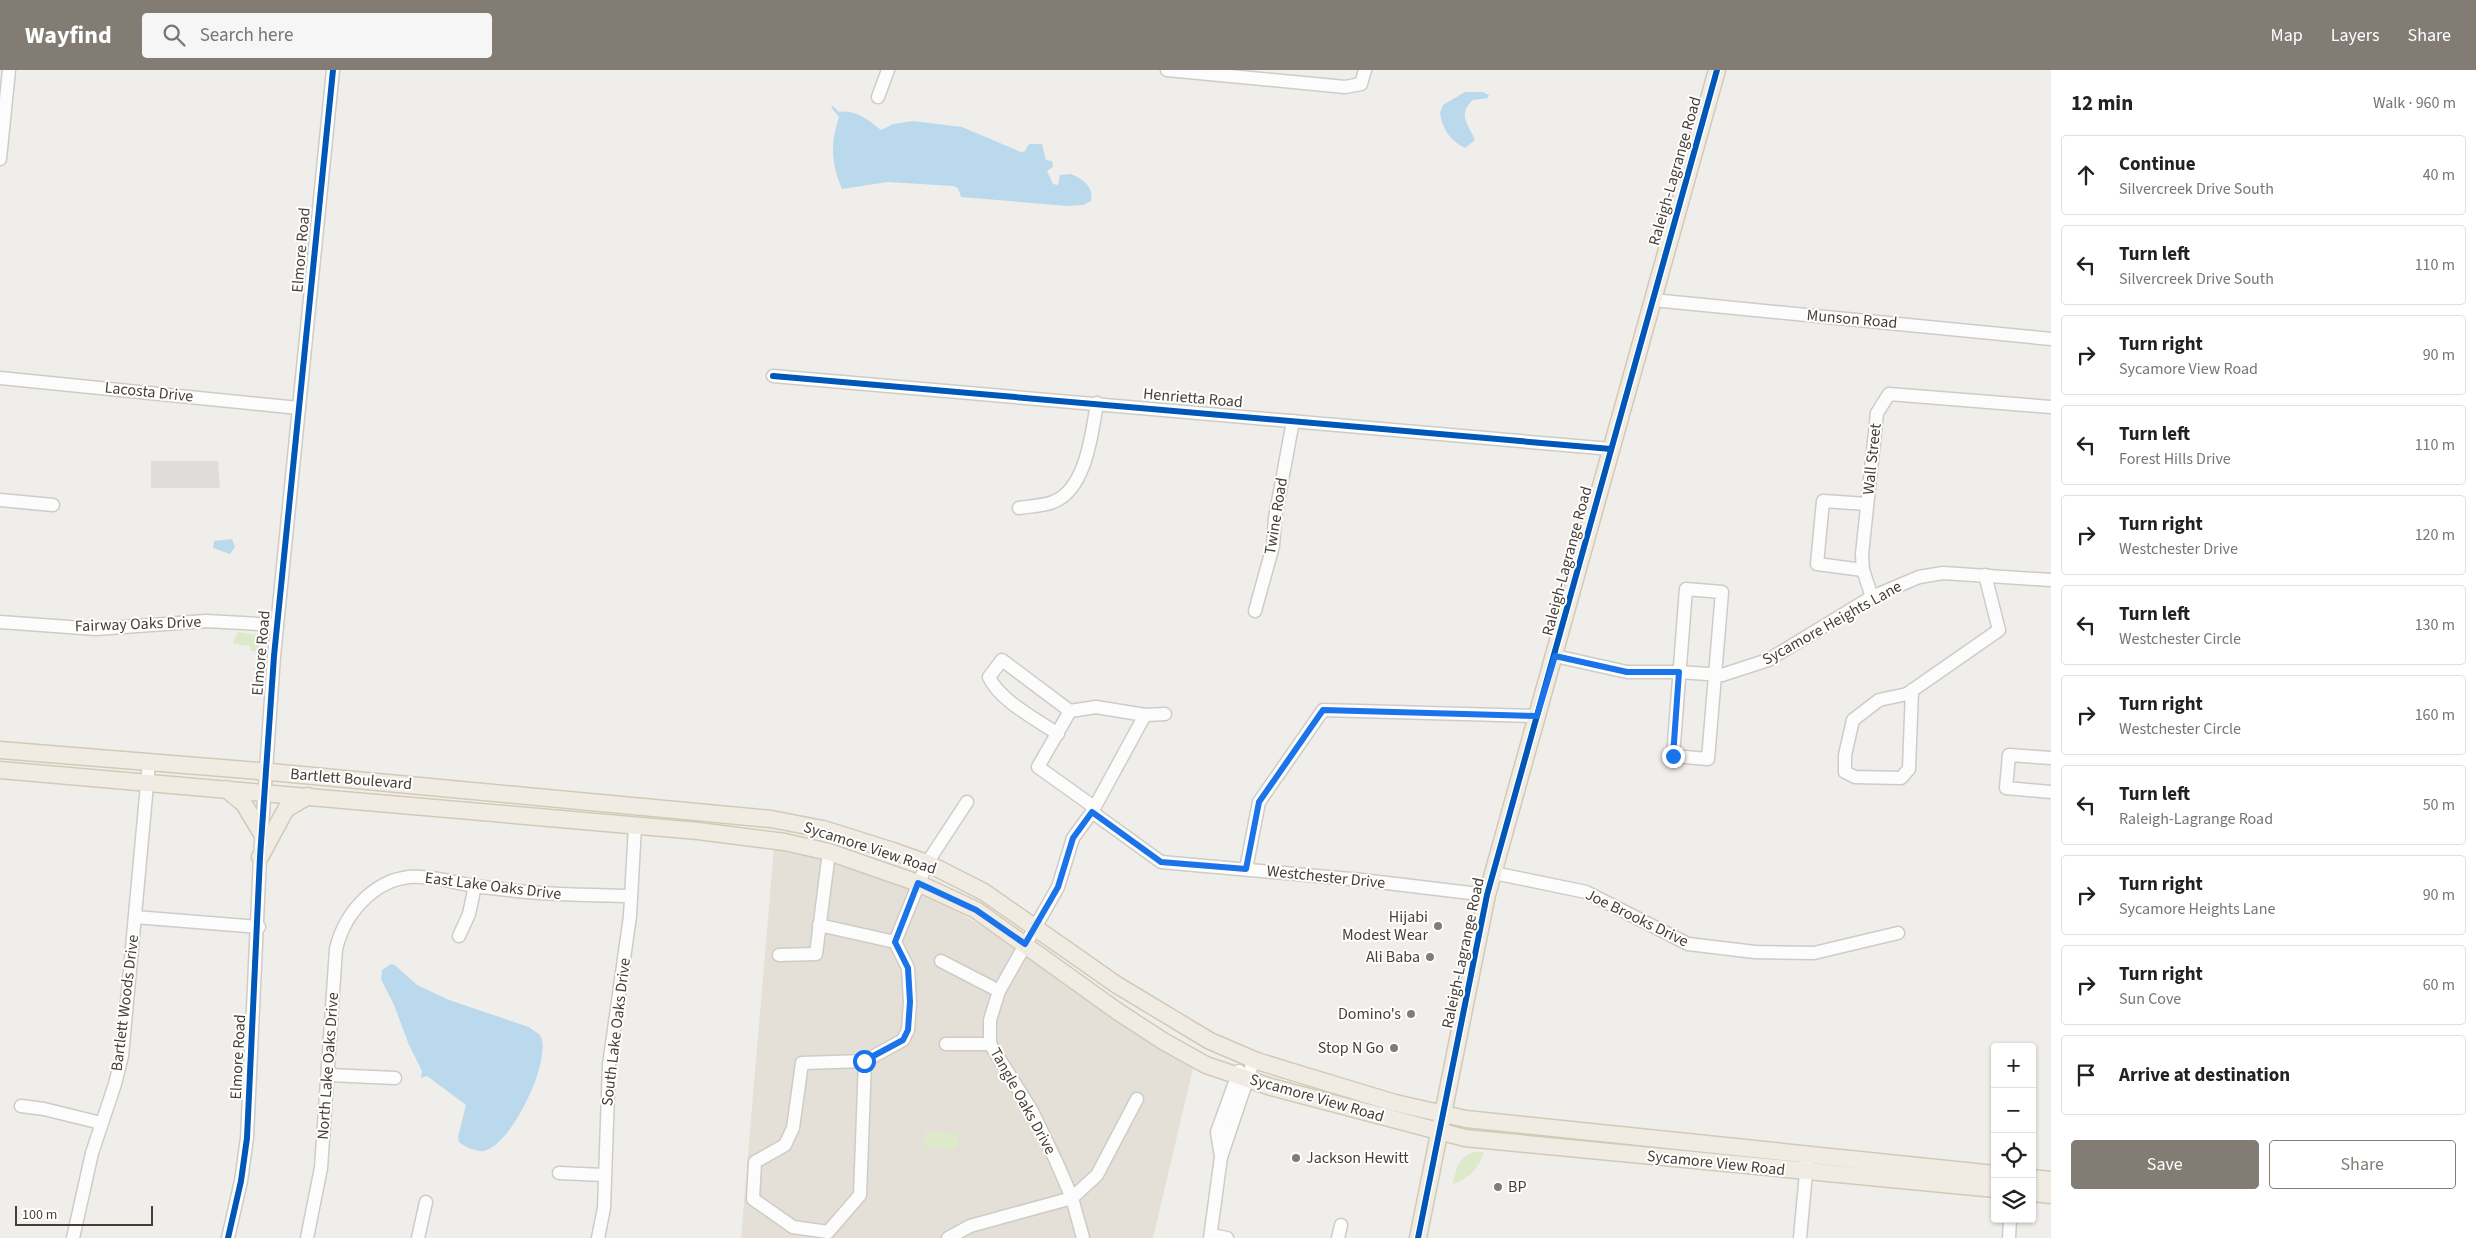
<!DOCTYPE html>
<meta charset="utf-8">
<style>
:root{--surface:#fff;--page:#f6f6f6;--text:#222;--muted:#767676;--line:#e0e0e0;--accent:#827c75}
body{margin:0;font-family:"Source Sans 3",sans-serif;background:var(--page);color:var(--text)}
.controls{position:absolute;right:15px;bottom:15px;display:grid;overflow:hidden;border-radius:5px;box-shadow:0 1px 4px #0004}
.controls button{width:45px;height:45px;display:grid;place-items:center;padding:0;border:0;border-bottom:1px solid var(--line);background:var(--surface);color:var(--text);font:25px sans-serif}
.scale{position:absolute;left:15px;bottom:12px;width:138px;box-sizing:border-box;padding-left:5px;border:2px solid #463f36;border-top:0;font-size:14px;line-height:18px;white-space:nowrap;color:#463f36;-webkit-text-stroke:4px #fff;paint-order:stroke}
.stop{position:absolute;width:15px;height:15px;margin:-11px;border:4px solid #1a73e8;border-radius:50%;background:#fff}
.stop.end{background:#1a73e8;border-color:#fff;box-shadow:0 1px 5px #0008}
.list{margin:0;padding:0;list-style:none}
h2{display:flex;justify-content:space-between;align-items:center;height:65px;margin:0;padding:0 20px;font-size:21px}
h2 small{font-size:16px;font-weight:400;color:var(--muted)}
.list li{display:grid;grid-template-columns:32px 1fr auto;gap:15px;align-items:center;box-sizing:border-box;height:80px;margin:0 10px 10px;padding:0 10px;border:1px solid var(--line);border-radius:5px}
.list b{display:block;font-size:19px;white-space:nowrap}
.list p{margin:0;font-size:16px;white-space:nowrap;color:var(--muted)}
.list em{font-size:16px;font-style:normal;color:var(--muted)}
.actions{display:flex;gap:10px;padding:15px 20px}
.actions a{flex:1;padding:11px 0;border:1px solid var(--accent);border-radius:5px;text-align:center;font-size:18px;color:var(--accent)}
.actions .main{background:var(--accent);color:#fff}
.icon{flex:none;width:28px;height:28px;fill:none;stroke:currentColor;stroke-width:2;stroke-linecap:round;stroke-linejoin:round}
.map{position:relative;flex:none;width:2051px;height:1168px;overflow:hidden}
header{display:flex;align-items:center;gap:30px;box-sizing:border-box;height:70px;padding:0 25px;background:var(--accent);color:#fff}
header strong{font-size:24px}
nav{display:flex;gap:28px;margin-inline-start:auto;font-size:18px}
.search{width:350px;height:45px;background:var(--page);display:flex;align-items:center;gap:12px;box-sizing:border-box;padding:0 18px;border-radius:5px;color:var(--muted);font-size:19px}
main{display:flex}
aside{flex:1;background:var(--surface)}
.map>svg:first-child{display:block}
</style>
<header>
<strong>Wayfind</strong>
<div class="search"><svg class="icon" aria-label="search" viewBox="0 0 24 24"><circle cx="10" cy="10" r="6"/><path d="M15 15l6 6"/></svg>Search here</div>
<nav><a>Map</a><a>Layers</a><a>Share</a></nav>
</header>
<main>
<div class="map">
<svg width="2051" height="1168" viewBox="0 0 2051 1168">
<rect width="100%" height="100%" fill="#f0eeea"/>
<polygon fill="#e4e0d7" points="774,777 842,792 934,828 1031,885 1194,994 1153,1168 741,1168"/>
<g fill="#ddeaca">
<polygon points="238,562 256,565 262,572 261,581 251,581 250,576 234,574 233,572"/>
<polygon points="925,1061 958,1064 957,1079 924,1077"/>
<path d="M1474,1082h10c-5,16 -14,26 -31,32 3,-15 5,-26 21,-32z"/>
</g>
<polygon fill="#dfddd9" points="151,391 218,391 220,418 151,418"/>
<g fill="#bbd9ed">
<path d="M1465,22h18l6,3 -1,3 -15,2c-17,15 -3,26 2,40l-10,8c-14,-7 -23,-19 -25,-35l3,-8z"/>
<path d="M833,36l6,6c16,-3 30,8 42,18l12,-6 20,-3 49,6 59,25 4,-1 4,-7h13l4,16 6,1 1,6 -6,4 6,13 5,1 2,-10 11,-1c12,5 23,13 20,27l-8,4 -15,1 -107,-9 -3,-9 -5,-2 -65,-4 -46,7c-11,-26 -12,-45 -3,-72l-8,-10z"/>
<polygon points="232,469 235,477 230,484 213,478 214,471"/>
<path d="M391,894l4,1 22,20 32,15 80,27c5,4 12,7 13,13 6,27 -30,104 -58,111 -7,1 -19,-4 -25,-9l-1,-5 8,-32 -39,-29 -6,2 1,-7 -13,-26 -15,-40 -13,-26 1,-9z"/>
</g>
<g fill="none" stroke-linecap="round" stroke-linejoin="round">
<g stroke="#ceccc7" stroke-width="15">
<g id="minor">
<polyline points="1167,0 1345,17 1361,14 1365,0"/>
<polyline points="878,27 888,0"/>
<polyline points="0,89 9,0"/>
<polyline points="1653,230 2051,269"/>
<polyline points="773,306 1611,379"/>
<polyline points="0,308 299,338"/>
<polyline points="0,430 53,435"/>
<path d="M1019,438c11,-2 24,-2 34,-6 33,-12 39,-69 44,-99"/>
<polyline points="1863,500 1817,494 1823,431 1867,434"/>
<polygon points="1686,519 1722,522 1708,689 1673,686"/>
<polyline points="1872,527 1863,500 1862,484 1877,343 1889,324 2051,337"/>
<polyline points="1255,541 1273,476 1275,448 1293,351"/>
<polyline points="0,552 96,559 206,551 277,555"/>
<polyline points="1555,586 1627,602 1679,602 1722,605 1768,590 1872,527 1919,507 1943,503 2051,510"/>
<polyline points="1912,620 1909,699 1901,708 1855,707 1845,702 1845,685 1853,650 1879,630 1907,624 1999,560 1985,505"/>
<polyline points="1070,641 1038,697 1094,737"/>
<path d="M1058,664c-21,-14 -59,-34 -69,-57l13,-17 68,51 26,-4 49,8 20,-1"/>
<polyline points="2051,688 2009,685 2006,718 2051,722"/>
<polyline points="1092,742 1161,792 1362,810 1487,825"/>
<polyline points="1246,799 1259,732 1323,640 1537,646"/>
<polyline points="1494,803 1586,822 1688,874 1755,882 1814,883 1898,863"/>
<polyline points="135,847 259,857"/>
<polyline points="819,855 895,872"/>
<polyline points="459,866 469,844 475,816"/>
<polyline points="779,885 816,884 829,782"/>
<polyline points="941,891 999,921"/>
<polyline points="946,974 990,974"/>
<polyline points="329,1005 395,1008"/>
<polyline points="21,1036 44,1039 101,1053"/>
<polyline points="1221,1087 1217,1062 1239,1001"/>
<polyline points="559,1103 604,1105"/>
<polyline points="828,1162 793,1157 753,1129 755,1092 785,1075 793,1058 802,993 865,991 903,970 908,960 910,932 908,898 895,872 927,793 967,732"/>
<polyline points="828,1162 860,1125 865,991"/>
<polyline points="1211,1165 1227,1168"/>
<polyline points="73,1168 92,1083 115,1014 122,986 149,693"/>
<polyline points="228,1168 241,1111 247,1068 260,787 274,586 333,0"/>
<path d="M307,1168l14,-70 15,-219c9,-38 43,-76 86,-72 17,1 35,6 52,9 14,2 28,3 42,5 38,4 76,4 115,5"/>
<polyline points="418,1168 426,1132"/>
<polyline points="598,1168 604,1138 609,995 630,846 635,756"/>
<polyline points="948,1168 970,1156 1072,1128 1097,1105 1137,1029"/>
<polyline points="1083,1168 1072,1128 1056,1091 1032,1041 990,974 990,950 999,921 1058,817 1073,768 1092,742 1145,645"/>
<polyline points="1210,1168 1221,1087 1254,989"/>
<polyline points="1338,1168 1341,1155"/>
<polyline points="1800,1168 1807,1092"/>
<polyline points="2009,1168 2010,1149"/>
</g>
</g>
<g stroke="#d2cab7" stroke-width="19">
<g id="major">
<polyline points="0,680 271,702 771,749 823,759 893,781 927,793 984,822 1117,915 1210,971 1257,991 1299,1004 1395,1033 1466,1049 1995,1104"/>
<polyline points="0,700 698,761 785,772 829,782 918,813 976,840 1117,941 1163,971 1206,995 1271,1017 1465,1068 1995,1119"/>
<polyline points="226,719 244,734 262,764"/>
<polyline points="260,787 286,739 308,726"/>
<polyline points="2032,1108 2051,1110"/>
<polyline points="2032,1123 2051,1125"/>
<polyline points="1418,1168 1487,825 1717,0"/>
</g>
</g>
<use href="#minor" stroke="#fdfcfc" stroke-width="12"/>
<use href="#major" stroke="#f0ece3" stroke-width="16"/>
<g stroke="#fff" stroke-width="9">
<g id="cycleway">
<polyline points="773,306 1611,379"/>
<polyline points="228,1168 241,1111 247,1068 260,787 274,586 333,0"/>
<polyline points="1418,1168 1487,825 1717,0"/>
</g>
</g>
<use href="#cycleway" stroke="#0057b8" stroke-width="6"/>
</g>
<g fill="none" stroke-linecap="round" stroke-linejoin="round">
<polyline stroke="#1a73e8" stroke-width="6" points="864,991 903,970 908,960 910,932 908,898 895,872 918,813 976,840 1025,874 1058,817 1073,768 1092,742 1161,792 1246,799 1259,732 1323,640 1537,646 1555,586 1627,602 1679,602 1673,686"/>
</g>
<g fill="#827c75" stroke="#fff" stroke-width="2">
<circle cx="1438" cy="856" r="5"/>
<circle cx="1430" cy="887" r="5"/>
<circle cx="1411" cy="944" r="5"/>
<circle cx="1394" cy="978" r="5"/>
<circle cx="1296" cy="1088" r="5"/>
<circle cx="1498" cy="1117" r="5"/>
</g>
<g text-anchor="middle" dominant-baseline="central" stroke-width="4" stroke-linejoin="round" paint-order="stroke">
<g font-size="16" fill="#463f36" stroke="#fff">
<text transform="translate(1675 101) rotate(-74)">Raleigh-Lagrange Road</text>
<text transform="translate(301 180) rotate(-85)">Elmore Road</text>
<text transform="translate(1852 249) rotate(5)">Munson Road</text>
<text transform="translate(149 322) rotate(6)">Lacosta Drive</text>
<text transform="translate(1193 328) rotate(5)">Henrietta Road</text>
<text transform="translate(1872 389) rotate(-84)">Wall Street</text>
<text transform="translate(1276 446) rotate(-81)">Twine Road</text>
<text transform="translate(1567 491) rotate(-75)">Raleigh-Lagrange Road</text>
<text transform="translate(1832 553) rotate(-29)">Sycamore Heights Lane</text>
<text transform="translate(138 554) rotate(-2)">Fairway Oaks Drive</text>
<text transform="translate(261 583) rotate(-85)">Elmore Road</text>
<text transform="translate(351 709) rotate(5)">Bartlett Boulevard</text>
<text transform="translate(870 778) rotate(18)">Sycamore View Road</text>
<text transform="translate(1326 807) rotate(6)">Westchester Drive</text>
<text transform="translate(493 816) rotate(7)">East Lake Oaks Drive</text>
<text transform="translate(1637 848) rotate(26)">Joe Brooks Drive</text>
<text transform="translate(1463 883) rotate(-78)">Raleigh-Lagrange Road</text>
<text transform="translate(125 933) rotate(-83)">Bartlett Woods Drive</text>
<text transform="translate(616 962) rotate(-83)">South Lake Oaks Drive</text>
<text transform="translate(238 987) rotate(-87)">Elmore Road</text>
<text transform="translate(328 996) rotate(-86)">North Lake Oaks Drive</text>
<text transform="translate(1317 1028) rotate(16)">Sycamore View Road</text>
<text transform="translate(1023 1031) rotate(61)">Tangle Oaks Drive</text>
<text transform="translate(1716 1093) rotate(6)">Sycamore View Road</text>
</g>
<g font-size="16" fill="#463f36" stroke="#fff" text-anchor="end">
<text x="1428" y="847">Hijabi<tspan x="1428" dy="18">Modest Wear</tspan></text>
<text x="1420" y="887">Ali Baba</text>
<text x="1401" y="944">Domino's</text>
<text x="1384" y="978">Stop N Go</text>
<text x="1306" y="1088" text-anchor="start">Jackson Hewitt</text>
<text x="1508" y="1117" text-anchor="start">BP</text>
</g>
</g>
</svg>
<div class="controls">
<button>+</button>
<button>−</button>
<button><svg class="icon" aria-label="locate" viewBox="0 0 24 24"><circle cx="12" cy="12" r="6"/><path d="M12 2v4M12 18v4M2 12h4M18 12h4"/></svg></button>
<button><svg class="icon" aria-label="layers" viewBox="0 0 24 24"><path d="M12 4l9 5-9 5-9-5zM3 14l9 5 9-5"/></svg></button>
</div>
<div class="scale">100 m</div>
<div class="stop" style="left:864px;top:991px"></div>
<div class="stop end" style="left:1673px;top:686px"></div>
</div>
<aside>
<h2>12 min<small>Walk · 960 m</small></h2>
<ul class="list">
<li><svg class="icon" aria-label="ahead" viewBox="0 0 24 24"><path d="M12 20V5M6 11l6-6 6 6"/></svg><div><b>Continue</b><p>Silvercreek Drive South</p></div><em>40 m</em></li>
<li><svg class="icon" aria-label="left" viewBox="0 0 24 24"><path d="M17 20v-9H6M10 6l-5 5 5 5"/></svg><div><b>Turn left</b><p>Silvercreek Drive South</p></div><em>110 m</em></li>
<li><svg class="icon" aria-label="right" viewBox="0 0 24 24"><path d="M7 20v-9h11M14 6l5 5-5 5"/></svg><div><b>Turn right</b><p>Sycamore View Road</p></div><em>90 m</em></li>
<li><svg class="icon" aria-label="left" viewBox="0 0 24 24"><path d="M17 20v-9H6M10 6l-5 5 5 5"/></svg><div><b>Turn left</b><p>Forest Hills Drive</p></div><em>110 m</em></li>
<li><svg class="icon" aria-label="right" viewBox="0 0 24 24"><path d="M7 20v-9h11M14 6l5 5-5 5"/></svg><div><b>Turn right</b><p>Westchester Drive</p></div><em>120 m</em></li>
<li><svg class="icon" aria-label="left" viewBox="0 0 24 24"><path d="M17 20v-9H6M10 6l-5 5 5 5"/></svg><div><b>Turn left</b><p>Westchester Circle</p></div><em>130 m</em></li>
<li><svg class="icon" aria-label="right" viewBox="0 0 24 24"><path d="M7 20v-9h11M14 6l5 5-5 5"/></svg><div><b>Turn right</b><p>Westchester Circle</p></div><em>160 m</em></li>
<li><svg class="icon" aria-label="left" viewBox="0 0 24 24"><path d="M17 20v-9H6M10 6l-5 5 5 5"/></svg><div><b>Turn left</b><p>Raleigh-Lagrange Road</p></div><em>50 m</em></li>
<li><svg class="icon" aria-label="right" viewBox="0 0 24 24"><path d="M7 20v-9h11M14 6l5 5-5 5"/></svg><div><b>Turn right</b><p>Sycamore Heights Lane</p></div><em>90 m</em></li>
<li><svg class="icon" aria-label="right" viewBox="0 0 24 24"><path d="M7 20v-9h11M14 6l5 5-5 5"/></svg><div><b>Turn right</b><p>Sun Cove</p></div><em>60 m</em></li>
<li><svg class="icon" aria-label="arrive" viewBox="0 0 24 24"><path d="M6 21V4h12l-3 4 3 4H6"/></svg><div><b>Arrive at destination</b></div></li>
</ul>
<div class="actions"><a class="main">Save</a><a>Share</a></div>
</aside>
</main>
